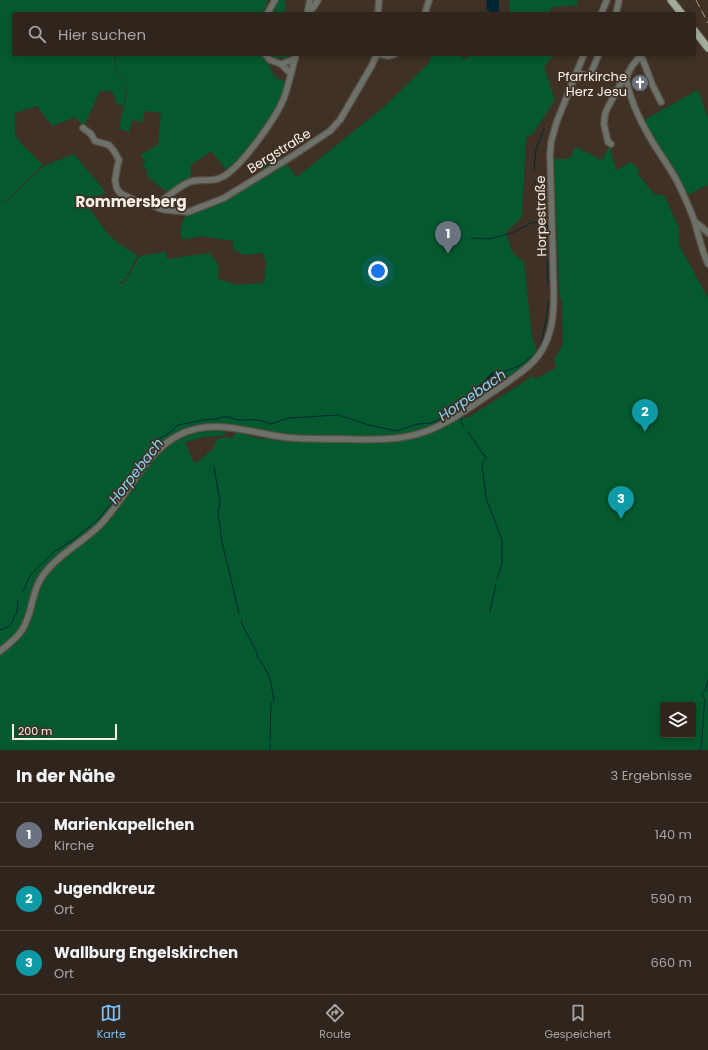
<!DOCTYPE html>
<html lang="de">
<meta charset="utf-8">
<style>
:root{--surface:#2f251c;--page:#3b3129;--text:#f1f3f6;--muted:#a7a5a3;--line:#4a423b;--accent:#78bff7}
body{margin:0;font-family:Poppins,sans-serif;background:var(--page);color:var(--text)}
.controls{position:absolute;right:12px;bottom:12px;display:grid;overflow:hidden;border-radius:4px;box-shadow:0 2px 6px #0003}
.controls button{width:36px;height:36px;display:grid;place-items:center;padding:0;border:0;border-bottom:1px solid var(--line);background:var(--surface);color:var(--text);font:20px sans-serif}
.scale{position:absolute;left:12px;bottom:10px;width:105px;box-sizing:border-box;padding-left:4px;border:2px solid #f7eee6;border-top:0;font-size:11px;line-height:14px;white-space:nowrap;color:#f7eee6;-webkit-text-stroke:3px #3f3125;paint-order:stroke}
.you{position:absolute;left:378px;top:271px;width:14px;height:14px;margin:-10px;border:3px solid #fff;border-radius:50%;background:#1a73e8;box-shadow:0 0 0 6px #1a73e833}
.badge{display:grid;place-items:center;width:26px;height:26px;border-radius:50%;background:var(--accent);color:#fff;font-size:13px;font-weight:700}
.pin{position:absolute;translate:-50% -33px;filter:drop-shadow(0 1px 2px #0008)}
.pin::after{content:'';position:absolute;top:21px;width:14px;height:12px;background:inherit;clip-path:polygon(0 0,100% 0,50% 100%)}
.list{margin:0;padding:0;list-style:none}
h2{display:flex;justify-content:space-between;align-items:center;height:52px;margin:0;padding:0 16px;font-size:17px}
h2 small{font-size:13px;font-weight:400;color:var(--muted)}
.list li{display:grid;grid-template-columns:26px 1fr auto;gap:12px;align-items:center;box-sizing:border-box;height:64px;padding:0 16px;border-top:1px solid var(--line)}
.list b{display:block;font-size:15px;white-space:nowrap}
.list p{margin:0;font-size:13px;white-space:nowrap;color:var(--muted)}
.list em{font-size:13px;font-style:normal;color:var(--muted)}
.icon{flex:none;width:22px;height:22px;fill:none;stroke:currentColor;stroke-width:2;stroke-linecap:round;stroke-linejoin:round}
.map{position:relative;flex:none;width:708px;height:750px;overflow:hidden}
.search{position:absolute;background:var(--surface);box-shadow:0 2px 6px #0003;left:12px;right:12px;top:12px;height:44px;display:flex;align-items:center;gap:10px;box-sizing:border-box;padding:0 14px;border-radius:4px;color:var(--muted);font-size:15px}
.sheet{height:244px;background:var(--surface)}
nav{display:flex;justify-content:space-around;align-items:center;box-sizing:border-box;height:56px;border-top:1px solid var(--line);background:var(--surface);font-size:11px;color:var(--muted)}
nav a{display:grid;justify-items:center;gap:2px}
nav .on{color:var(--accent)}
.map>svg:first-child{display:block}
</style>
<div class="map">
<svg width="708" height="750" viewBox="0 0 708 750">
<rect width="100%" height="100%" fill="#3f3125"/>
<g fill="#04592e" fill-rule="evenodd">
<polygon points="0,0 268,0 266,7 261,14 14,14 14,54 117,54 114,60 117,70 125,83 126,93 123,106 117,104 112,91 100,91 84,126 75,117 52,126 37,106 15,113 15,134 21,143 43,165 6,201 0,203"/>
<polygon points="278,0 284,0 286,6 284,14 270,14"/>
<polygon points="509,0 576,0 579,5 552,7 548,14 510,14"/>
<polygon points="118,54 291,54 289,57 274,59 266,60 275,77 288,83 283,99 266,126 229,173 211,151 191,165 190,181 169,194 146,175 148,172 142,165 146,161 140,155 158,145 161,113 145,111 142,123 133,119 129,132 120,129 121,118 127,93 125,82 117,69 115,60"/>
<path d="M432,54h30l1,6 9,-6h82l-10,13 11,33 -21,32 -8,6 -4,79 -16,15 6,20 12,10 8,75 6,16 -16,15 -67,47 -22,11 -13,4 -14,4 -11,2 -11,1 -83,-1 -22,-2 -55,-9 -12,-1 -17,3 -12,3 -18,11 -29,32 -26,36 -18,20 -40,31 -14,18 -16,47 -6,9 -16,13v-443l7,-3 37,-35 30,-12 32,39 -14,5 -6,6 22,30 10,9 20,13 -14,24 -5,4h4l17,-28 26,-4 1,7 42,-6 9,11v15l19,6 27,-2 2,-20 -3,-10 -19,2 -11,-6v-8l-32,-5 -18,4c-5,-10 -1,-18 4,-27l8,-2 90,-49 12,15 87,-70 45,-44z"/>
<polygon points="698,90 708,118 708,185 685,196 642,121"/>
<path d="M611,144v9l5,17 15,-8 8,8 -1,4 16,20 10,1 15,33v17l29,53v452h-708v-95c10,-7 19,-14 26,-25 9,-16 9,-35 19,-51 15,-22 40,-34 58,-52 24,-24 47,-76 77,-89 8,-4 18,-6 27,-7 6,0 11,-1 18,0v4l-21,2 -19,5 9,21 6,-3 13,-11 4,-10 9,-2 7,1 4,-7 19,7 37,3 96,2 22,-4 15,-4 14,-6 18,-11 11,-1 64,-41 2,3 21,-11 -2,-8 9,-16 -1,-42 -3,-10 -5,-133h15l7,-12 26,13zM663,705h30v30h-30z"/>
<polygon points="277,151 284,160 266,171 261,163"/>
</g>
<g fill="#012735">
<polygon points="487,0 499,0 499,14 489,14 489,10 486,10"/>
<path d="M493,372l2,7v4l-7,2c-2,6 -7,7 -13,8l-3,-3c4,-3 8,-5 11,-8 4,-3 5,-7 10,-10z"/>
</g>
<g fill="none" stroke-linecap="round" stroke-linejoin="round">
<g stroke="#012735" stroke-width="1">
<polyline points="534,170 536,149 544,129"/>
<path d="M534,180c6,12 10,24 10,37"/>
<polyline points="471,238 489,239 501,236 512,233 531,223 545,221 548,228"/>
<polyline points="543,247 544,240 547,236"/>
<polyline points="547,259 548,285"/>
<polyline points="494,378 503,372 519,366 536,353 541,344 547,315 548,302"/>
<polyline points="462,416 461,422 464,427"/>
<polyline points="468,432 486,458 482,464 486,498 502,540 502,563 497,579"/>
<polyline points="214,466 220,503 218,512 222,542 239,613"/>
<path d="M23,591l8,-17 23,-22 20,-13 26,-21 6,-9 7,-6 11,-19 13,-17 4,-8 16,-19 12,-7 9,-8 20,-4 13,-2 3,1c5,-2 10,-4 15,-3 4,1 6,3 10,3 14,0 18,-2 32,4l18,-6 49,-3 31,10 27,6 22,-7 13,-1 5,-2 8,-4 31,-25"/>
<polyline points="490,611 496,584"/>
<polyline points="241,620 243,626 256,651 258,658 264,666 270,679 274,700 271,703 270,740"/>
<polyline points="0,630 10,626 17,612 18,601"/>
<polyline points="270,750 270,744"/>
<path d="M700,750l1,-2c2,-17 2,-33 4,-49l-3,-3v-2l4,-5 2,-9"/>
</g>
<g stroke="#5c4f44" stroke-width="8">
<g id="minor">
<polyline points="267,14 275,0"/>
<polyline points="307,14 310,0"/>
<polyline points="308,14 315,5 318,0"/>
<polyline points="378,14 379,0"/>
<polyline points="425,14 429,0"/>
<polyline points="601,14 607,0"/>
<polyline points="616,14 619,0"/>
<polyline points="265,54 270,60 281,64 291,74"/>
<polyline points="379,54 389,56 395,54"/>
<polyline points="639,56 643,60 652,84 661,102"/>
<polyline points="281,64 295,59"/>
<polyline points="577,72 587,76 591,73 599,54"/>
<path d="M626,79c4,19 13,40 23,57 9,16 21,31 29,47 6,13 13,27 17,40 4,14 7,28 13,41"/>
<polyline points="83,128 91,134 95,141 109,145 114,151 119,160 117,168 115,181 117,189 120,193 132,199 155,206 158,208 166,210 188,212 224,198 294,155 330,131 340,120 371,67 377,54"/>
<polyline points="611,144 608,142 604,124 605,114 608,107 621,83 626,79 628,73 632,66 642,54"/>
<path d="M155,206c10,-7 27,-23 38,-25 9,-2 19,1 27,-3 19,-7 56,-60 64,-80 5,-14 8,-29 12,-44"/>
<polyline points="695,222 704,229 708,233"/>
<path d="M0,651c8,-6 17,-13 22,-21 10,-15 9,-34 18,-50 14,-23 39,-35 58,-53 29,-28 45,-74 81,-92 36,-19 75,0 113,3 17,1 35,1 52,1 29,1 56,2 83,-8 26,-10 49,-28 72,-43 24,-17 43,-27 51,-57 6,-22 3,-48 3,-70 -1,-36 -2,-71 -3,-106l1,-13 6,-21 27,-67"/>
</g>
</g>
<g stroke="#5c4f44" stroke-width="9">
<g id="major">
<polyline points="671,0 682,14"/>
<polyline points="694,30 708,48"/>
</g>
</g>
<use href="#minor" stroke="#6c7169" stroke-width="5.5"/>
<use href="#major" stroke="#a2ac9d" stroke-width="7"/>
<polyline stroke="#a2968d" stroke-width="1" stroke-dasharray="8 4" stroke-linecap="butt" points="696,0 708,23"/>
</g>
<defs>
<g id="church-disc" transform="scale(0.9)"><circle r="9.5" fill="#6b7280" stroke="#3f3125"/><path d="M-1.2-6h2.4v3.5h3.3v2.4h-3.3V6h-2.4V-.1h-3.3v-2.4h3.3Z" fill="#fff"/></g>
</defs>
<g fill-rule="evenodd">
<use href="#church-disc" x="640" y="83"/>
</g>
<g text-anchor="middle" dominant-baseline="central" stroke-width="3.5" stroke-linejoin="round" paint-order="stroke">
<g font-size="13" fill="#f7eee6" stroke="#3f3125" text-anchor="end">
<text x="627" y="76">Pfarrkirche<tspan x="627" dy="15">Herz Jesu</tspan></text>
</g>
<g font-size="13" fill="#f7eee6" stroke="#3f3125">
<text transform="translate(279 151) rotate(-32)">Bergstraße</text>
<text transform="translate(541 216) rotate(-91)">Horpestraße</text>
</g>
<g font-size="14" font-style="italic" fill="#88d6fa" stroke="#3f3125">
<text transform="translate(472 395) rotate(-35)">Horpebach</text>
<text transform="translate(136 471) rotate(-52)">Horpebach</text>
</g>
<g font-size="15" font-weight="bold" fill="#f7eee6" stroke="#3f3125">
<text x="131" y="201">Rommersberg</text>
</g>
</g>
</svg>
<div class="controls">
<button><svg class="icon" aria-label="layers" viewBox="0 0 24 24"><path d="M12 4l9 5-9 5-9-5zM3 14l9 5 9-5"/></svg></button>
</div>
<div class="scale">200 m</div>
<div class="you"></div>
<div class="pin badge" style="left:448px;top:254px;background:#6b7280">1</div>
<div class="pin badge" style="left:645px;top:432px;background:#0f9aa8">2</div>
<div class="pin badge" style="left:621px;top:519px;background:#0f9aa8">3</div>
<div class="search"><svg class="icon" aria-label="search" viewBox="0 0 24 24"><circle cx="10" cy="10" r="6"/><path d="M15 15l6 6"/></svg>Hier suchen</div>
</div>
<section class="sheet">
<h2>In der Nähe<small>3 Ergebnisse</small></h2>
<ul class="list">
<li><span class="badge" style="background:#6b7280">1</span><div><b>Marienkapellchen</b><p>Kirche</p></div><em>140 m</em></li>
<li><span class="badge" style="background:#0f9aa8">2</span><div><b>Jugendkreuz</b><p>Ort</p></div><em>590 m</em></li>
<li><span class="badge" style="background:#0f9aa8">3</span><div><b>Wallburg Engelskirchen</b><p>Ort</p></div><em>660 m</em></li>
</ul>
</section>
<nav>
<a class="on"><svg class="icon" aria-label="map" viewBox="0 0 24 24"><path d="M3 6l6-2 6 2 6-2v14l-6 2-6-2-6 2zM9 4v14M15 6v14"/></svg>Karte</a>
<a><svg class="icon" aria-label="directions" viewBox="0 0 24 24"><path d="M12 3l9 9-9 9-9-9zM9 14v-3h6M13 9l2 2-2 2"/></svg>Route</a>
<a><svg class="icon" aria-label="saved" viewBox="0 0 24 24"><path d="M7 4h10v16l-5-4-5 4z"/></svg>Gespeichert</a>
</nav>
